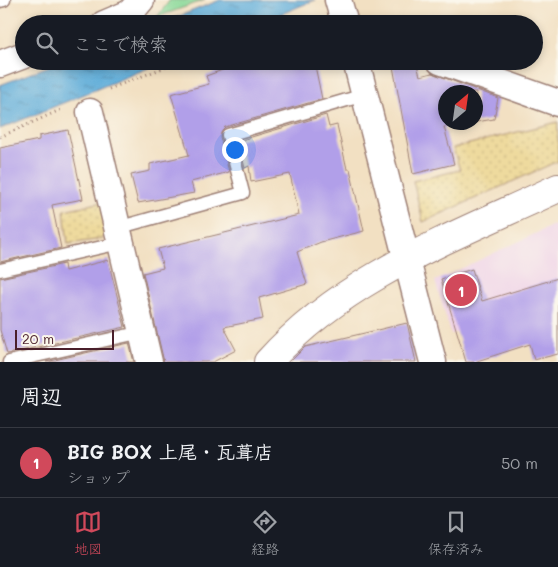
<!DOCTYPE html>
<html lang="ja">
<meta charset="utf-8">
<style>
:root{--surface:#171b24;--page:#20242c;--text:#f1f3f6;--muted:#9ea1a6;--line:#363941;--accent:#d1495b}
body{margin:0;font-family:Mali,"Klee One",sans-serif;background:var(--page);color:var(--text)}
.compass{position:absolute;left:438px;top:85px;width:45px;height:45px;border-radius:50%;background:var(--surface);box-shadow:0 2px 8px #0003;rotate:29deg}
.scale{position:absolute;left:15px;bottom:12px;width:99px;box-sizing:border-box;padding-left:5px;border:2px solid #4a1f2b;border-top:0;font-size:14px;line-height:18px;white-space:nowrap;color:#4a1f2b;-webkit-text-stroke:4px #fbf7ec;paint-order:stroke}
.you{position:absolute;left:234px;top:149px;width:18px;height:18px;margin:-12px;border:4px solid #fff;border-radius:50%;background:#1a73e8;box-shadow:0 0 0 8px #1a73e833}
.badge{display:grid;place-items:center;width:32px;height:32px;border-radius:50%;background:var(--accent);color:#fff;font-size:16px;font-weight:700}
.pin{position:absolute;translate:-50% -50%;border:2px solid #fff;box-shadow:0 1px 5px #0006}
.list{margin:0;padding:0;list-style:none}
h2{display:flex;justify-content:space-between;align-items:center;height:65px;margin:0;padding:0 20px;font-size:21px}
h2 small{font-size:16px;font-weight:400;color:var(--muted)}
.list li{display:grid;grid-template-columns:32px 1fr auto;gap:15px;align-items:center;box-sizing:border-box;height:70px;padding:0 20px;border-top:1px solid var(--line)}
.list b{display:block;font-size:19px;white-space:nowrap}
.list p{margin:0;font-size:16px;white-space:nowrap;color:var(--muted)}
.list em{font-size:16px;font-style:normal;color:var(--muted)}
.icon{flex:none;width:28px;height:28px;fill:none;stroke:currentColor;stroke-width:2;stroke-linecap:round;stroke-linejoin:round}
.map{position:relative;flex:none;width:558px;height:362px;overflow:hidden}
.search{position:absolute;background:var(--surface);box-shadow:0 2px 8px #0003;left:15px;right:15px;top:15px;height:55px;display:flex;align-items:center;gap:12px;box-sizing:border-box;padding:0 18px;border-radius:28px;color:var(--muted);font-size:19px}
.sheet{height:135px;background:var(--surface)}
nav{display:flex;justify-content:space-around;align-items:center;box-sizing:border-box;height:70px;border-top:1px solid var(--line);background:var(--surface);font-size:14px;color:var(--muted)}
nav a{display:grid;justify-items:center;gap:2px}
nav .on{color:var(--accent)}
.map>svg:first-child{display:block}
</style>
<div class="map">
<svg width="558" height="362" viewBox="0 0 558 362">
<defs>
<pattern id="sand-dots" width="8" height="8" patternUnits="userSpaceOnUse" patternTransform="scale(1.25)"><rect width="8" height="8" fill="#eeda9e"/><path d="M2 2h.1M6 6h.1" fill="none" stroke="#cebb88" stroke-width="1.8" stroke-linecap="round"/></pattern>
<pattern id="water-ripples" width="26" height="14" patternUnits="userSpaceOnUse" patternTransform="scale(1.25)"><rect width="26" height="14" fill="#60add9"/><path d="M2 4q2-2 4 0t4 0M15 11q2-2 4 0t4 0" fill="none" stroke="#518cb0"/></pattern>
</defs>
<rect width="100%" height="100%" fill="#fbf7ec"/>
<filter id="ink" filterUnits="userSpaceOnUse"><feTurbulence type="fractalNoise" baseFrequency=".02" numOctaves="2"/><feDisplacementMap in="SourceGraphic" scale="10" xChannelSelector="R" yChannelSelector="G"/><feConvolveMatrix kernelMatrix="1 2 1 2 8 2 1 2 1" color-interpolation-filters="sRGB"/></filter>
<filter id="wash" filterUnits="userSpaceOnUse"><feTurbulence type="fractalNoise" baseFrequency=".0096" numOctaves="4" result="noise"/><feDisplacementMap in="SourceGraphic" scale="20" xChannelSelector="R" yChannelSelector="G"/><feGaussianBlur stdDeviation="1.12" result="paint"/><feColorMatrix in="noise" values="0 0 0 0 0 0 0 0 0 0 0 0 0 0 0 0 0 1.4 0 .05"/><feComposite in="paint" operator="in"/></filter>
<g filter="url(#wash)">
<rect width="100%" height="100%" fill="#f2e0c2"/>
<polygon fill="#eed0e7" points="558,223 558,306 451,334 435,281"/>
<polygon fill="#88d897" stroke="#697c61" points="170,0 205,0 157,17"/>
<g fill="url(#sand-dots)" stroke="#9c7c64">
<polygon points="558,122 558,161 423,222 413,181 460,170 453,148"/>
<polygon points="103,202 110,230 102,239 68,244 64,210"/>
</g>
<g fill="url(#water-ripples)" stroke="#556682">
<polygon points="220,0 315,0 257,24 159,24"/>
<polygon points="62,61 165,61 0,129 0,85"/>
</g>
<g id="blocks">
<g fill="#b19fe9">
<polygon points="247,61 314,61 322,99 225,127 222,130 220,137 229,172 191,182 194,193 138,203 131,175 150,171 150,164 189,155 171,94 209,84 206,76"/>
<polygon points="392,61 416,61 420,76 432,73 498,98 494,119 476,122 476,92 446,92 446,122 474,122 444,127 454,164 413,174"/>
<polygon points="326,115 329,127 337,125 347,169 350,169 364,231 321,242 297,252 307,284 259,298 263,319 224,327 236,350 213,362 164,362 143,273 163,268 158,249 299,215 290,174 251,182 249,166 245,168 238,141"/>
<polygon points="68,130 83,199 52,205 61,248 0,262 0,148 39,140 39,136"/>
<polygon points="108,260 125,327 7,354 0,330 0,278 64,264 65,271"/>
<polygon points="472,269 482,301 558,278 558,354 534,360 530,344 474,362 466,362 441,279"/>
<polygon points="407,323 416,362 290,362 305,347"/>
<polygon points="129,343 134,362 46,362"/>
</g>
</g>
</g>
<g filter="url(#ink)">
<use href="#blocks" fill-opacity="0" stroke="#9e8076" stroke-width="1"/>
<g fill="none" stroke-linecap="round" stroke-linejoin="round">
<g stroke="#9e8076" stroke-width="15">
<g id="service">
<polyline points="0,1 4,0"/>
<polyline points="117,228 243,193 228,135 364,95"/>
<polyline points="0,270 120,243"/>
<polyline points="9,362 142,332"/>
</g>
</g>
<g stroke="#9e8076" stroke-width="29">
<g id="minor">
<polyline points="338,0 345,24"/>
<polyline points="104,24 130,13 141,0"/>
<polyline points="356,61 433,362"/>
<polyline points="440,61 558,103"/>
<polyline points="0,64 24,55"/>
<polyline points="90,112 149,362"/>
</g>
</g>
<g stroke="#9e8076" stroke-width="30">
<path id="tertiary" d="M268,362c77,-86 188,-126 290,-174"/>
</g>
<g stroke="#9e8076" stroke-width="3" stroke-dasharray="1 4" stroke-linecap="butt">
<polyline points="283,24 313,22"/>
<polyline points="109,89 181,61"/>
<polyline points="0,137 60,110"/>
</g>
<use href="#service" stroke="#fff" stroke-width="12"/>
<use href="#minor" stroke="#fff" stroke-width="26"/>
<use href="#tertiary" stroke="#fff" stroke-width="28"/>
</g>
</g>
</svg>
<svg class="compass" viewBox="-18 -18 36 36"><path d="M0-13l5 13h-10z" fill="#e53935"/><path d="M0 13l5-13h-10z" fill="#9ea1a6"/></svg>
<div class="scale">20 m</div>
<div class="you"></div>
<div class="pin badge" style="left:461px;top:290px">1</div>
<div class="search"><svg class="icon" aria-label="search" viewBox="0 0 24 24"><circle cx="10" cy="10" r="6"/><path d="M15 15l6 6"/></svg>ここで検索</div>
</div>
<section class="sheet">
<h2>周辺<small></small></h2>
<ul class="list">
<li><span class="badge">1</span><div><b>BIG BOX 上尾・瓦葺店</b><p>ショップ</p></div><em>50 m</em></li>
</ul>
</section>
<nav>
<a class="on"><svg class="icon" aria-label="map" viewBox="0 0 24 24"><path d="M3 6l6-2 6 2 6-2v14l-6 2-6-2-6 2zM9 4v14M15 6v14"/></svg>地図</a>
<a><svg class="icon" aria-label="directions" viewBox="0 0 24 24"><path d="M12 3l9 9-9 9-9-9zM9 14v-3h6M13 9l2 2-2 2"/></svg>経路</a>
<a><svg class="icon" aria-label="saved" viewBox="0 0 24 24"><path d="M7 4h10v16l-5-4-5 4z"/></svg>保存済み</a>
</nav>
